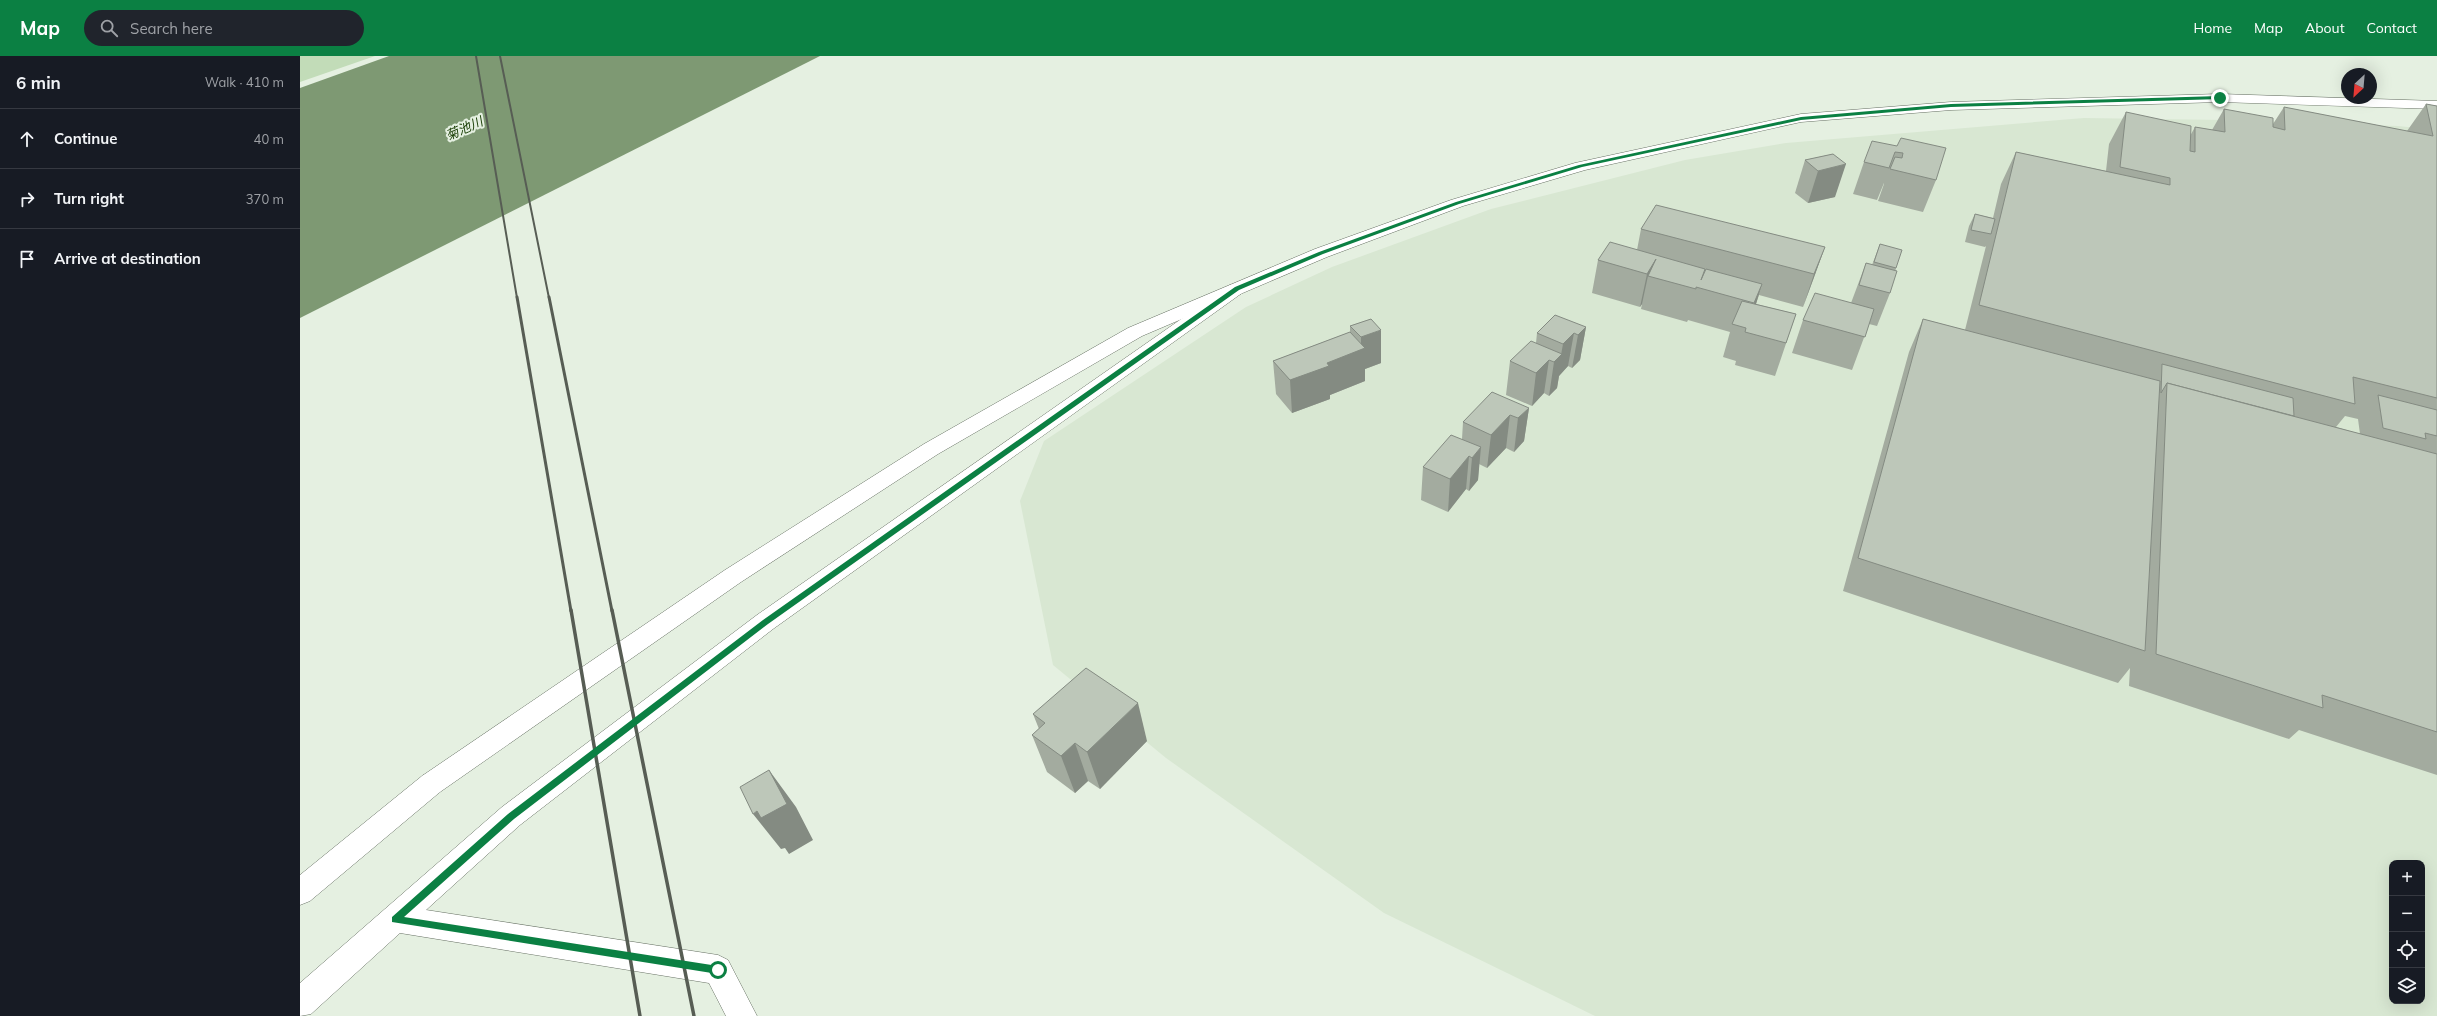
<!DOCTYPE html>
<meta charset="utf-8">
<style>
:root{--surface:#171b24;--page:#20242c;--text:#f1f3f6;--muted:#9ea1a6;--line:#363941;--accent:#0b8043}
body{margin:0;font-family:Mulish,"Noto Sans JP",sans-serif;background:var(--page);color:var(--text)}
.controls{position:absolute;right:12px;bottom:12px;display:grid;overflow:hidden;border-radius:8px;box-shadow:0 4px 16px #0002}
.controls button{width:36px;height:36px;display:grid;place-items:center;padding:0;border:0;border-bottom:1px solid var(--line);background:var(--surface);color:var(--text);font:20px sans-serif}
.compass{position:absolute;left:2041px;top:12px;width:36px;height:36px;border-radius:50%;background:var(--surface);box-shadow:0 4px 16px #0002;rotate:206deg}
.stop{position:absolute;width:12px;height:12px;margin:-9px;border:3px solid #0b8043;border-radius:50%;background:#fff}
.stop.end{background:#0b8043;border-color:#fff;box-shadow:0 1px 4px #0008}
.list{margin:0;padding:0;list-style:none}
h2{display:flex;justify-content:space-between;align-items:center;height:52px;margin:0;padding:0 16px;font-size:17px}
h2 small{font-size:13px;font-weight:400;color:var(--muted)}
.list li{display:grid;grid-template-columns:26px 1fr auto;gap:12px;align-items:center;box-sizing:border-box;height:60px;padding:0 16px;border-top:1px solid var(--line)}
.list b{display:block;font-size:15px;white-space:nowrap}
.list em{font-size:13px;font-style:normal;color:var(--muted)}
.icon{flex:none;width:22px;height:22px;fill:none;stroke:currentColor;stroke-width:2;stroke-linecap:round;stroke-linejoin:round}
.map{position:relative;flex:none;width:2137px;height:960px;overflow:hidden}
header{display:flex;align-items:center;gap:24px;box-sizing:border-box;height:56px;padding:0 20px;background:var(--accent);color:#fff}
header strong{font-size:19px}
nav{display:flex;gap:22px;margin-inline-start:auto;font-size:14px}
.search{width:280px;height:36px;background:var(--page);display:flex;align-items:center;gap:10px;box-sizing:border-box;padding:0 14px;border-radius:22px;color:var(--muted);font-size:15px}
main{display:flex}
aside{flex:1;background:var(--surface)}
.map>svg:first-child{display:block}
</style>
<header>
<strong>Map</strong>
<div class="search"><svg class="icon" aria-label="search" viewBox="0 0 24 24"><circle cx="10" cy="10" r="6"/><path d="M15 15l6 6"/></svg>Search here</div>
<nav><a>Home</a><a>Map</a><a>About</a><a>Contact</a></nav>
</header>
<main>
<aside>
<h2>6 min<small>Walk · 410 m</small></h2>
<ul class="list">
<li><svg class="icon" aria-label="ahead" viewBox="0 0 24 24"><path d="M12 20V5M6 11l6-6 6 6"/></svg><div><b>Continue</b></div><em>40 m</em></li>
<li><svg class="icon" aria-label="right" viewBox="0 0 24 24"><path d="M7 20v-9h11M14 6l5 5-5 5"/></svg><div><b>Turn right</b></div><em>370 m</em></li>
<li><svg class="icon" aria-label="arrive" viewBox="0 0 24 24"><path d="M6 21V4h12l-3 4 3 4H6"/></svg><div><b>Arrive at destination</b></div></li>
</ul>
</aside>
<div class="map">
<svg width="2137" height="960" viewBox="0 0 2137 960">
<rect width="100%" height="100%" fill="#e5f0e1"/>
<path fill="#d8e7d2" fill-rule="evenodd" d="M1784,62l141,2 173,6 39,4v886h-842l-211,-103 -218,-155 -113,-93 -33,-164 24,-60 202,-134 86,-40 159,-58 194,-49 101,-17zM2092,807h30v138h-30z"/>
<polygon fill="#c2dcb8" points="0,0 75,0 0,26"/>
<polygon fill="#7e9973" points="89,0 520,0 0,262 0,32"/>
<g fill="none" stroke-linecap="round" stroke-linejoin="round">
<g stroke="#677164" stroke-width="1">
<g id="minor">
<polygon points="936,228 942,229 945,233 942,237 473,573 220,769 126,854 418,899 428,904 457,960 426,960 409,927 100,877 11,958 0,960 0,927 202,751 457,559 930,229"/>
<polygon points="131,716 140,720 144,728 140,736 10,845 0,849 0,819 122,720"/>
</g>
</g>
<g stroke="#677164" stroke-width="1">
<polygon id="tertiary" points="1920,38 2137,45 2137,53 1920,46 1651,54 1501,66 1285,114 1163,150 1027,201 842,280 638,398 441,526 140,736 131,740 122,736 118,728 122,720 425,514 624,388 828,272 1015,193 1151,144 1275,107 1501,58 1651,46"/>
</g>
<use href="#minor" fill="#fff" fill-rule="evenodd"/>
<use href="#tertiary" fill="#fff" fill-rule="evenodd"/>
<g stroke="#575d54" stroke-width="2">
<polyline points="176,0 217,242"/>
<polyline points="200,0 249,242"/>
</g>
<g stroke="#575d54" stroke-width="3">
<polyline points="217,241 271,555"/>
<polyline points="249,241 312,555"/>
</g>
<g stroke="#575d54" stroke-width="3.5">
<polyline points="271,554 340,960"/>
<polyline points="312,554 394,960"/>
</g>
</g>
<g fill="#a3ab9f" fill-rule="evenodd">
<path d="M2126,48l11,2v669l-138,-45 -10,9 -160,-53 1,-18 -12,15 -275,-92 66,-239 14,-33 42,11 21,-84 -1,1 -20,-5 4,-16 6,-12 18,4 8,-34 15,-32 90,19 3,-27 17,-32 64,24 5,-9 17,3 12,-21 49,15 11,-17 123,24zM2045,360l13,3 2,15 -24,-7z"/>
<polygon points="1597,90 1636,124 1623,156 1578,145 1584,128 1584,127 1577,144 1553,138 1564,106"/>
<polygon points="1533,98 1535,141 1508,147 1495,137 1505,104"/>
<polygon points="1341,173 1525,191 1513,224 1503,251 1459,239 1456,248 1496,258 1475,320 1435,309 1436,305 1423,301 1430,276 1388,264 1387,266 1341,253 1342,248 1340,251 1292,237 1298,204 1337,194"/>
<polygon points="1580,188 1596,212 1590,237 1577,270 1569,268 1552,314 1492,297 1503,264 1551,247 1566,207 1572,209"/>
<polygon points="1071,263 1081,307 1065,313 1065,325 1030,339 1030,343 992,357 976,338 973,305 1050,276 1050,270"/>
<polygon points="1286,271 1280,304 1272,312 1268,310 1259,320 1257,332 1249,340 1244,337 1232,350 1206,339 1210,305 1236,287 1237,277"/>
<polygon points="1229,352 1224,385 1214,396 1206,392 1187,412 1179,408 1178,424 1169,435 1166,433 1148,456 1121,444 1123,411 1162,383 1163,366"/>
<polygon points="733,658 847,685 800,733 788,725 775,737 747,716 732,679 739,673"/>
</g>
<g fill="#848b82">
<polygon points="1546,108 1535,141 1508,147 1518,115"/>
<polygon points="1525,191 1513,224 1503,251 1514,218"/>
<polygon points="1356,203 1348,220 1342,248 1340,251 1347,218"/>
<polygon points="1462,228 1452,261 1445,276 1454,247"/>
<polygon points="1286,271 1280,304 1272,312 1278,279"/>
<polygon points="1081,274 1081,307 1065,313 1065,325 1030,339 1030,343 992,357 990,324 1027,307 1061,293 1061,281"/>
<polygon points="1274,277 1268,310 1259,320 1257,332 1249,340 1254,306 1261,299 1263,288"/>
<polygon points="1249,304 1244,337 1232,350 1236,317"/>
<polygon points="1229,352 1224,385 1214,396 1218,362"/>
<polygon points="1210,359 1206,392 1187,412 1191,379"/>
<polygon points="1181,391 1178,424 1169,435 1172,402"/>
<polygon points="1169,400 1166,433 1148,456 1150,423"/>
<polygon points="838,647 847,685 800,733 787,696"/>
<polygon points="775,687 788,725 775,737 761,700"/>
<polygon points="469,714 496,751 513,784 489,798 485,792 481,793 453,758 457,755"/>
</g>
<g fill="#bdc7b9" stroke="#848b82">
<polygon points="2126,48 2137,50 2137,342 2053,321 2055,348 1679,249 1716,96 1870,129 1870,122 1820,111 1826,56 1891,70 1890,95 1895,96 1895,71 1925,76 1924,53 1973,62 1973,71 1985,74 1984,51 2133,80"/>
<polygon points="1601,82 1646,92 1636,124 1590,113 1595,101 1602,102 1603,97 1595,96 1589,112 1564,106 1572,85 1597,90"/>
<polygon points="1533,98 1546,108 1518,115 1505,104"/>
<polygon points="1356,149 1525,191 1514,218 1341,173"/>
<polygon points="1675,158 1695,163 1691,178 1671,174"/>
<polygon points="1310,186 1405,213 1401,224 1406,213 1462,228 1454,247 1396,231 1396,233 1348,220 1356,203 1347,218 1298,204"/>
<polygon points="1580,188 1602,194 1596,212 1574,206"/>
<polygon points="1566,207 1597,215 1590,237 1559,229"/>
<polygon points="1515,237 1574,253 1565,281 1503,264"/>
<polygon points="1442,245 1496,258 1486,287 1445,276 1446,272 1432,268"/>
<polygon points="1255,259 1286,271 1278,279 1274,277 1263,288 1237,277"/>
<polygon points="1071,263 1081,274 1061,281 1050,270"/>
<polygon points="1623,263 1860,325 1845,595 1558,502"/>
<polygon points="1050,276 1065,292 1027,307 1029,310 990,324 973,305"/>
<polygon points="1231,285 1262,298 1254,306 1249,304 1236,317 1210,305"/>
<polygon points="1862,308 1993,342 1994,360 1867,327 1861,337"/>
<polygon points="1867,327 2137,398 2137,676 2022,639 2023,652 1856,598"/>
<polygon points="1192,336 1229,352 1218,362 1210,359 1191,379 1163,366"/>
<polygon points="2078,339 2137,354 2137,380 2125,377 2126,383 2083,372"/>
<polygon points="1151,379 1181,391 1172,402 1169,400 1150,423 1123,411"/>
<polygon points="786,612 838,647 787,696 775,687 761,700 732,679 745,667 733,658"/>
<polygon points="469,714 487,748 461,762 457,755 453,758 440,731"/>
</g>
<polygon fill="#0b8043" points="1920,40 1922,43 1651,51 1501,64 1282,111 1159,148 1023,198 939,234 468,568 214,763 104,861 418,910 421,911 421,917 418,918 92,866 92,861 208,758 463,564 935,231 1019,196 1156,146 1279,109 1501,61 1651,48"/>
<g text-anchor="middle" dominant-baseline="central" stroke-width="4" stroke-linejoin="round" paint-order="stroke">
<g font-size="13" font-style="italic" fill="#1c4108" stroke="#e5f0e1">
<text transform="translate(164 72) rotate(-24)">菊池川</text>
</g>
</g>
</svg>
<div class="controls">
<button>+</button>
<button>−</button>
<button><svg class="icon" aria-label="locate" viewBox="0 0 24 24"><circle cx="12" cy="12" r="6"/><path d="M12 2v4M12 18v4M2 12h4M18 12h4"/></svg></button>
<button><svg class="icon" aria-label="layers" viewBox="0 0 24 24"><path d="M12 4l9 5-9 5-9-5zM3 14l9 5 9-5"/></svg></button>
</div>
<svg class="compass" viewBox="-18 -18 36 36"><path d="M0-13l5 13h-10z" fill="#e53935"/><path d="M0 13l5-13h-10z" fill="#9ea1a6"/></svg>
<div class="stop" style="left:418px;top:914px"></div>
<div class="stop end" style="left:1920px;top:42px"></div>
</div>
</main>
